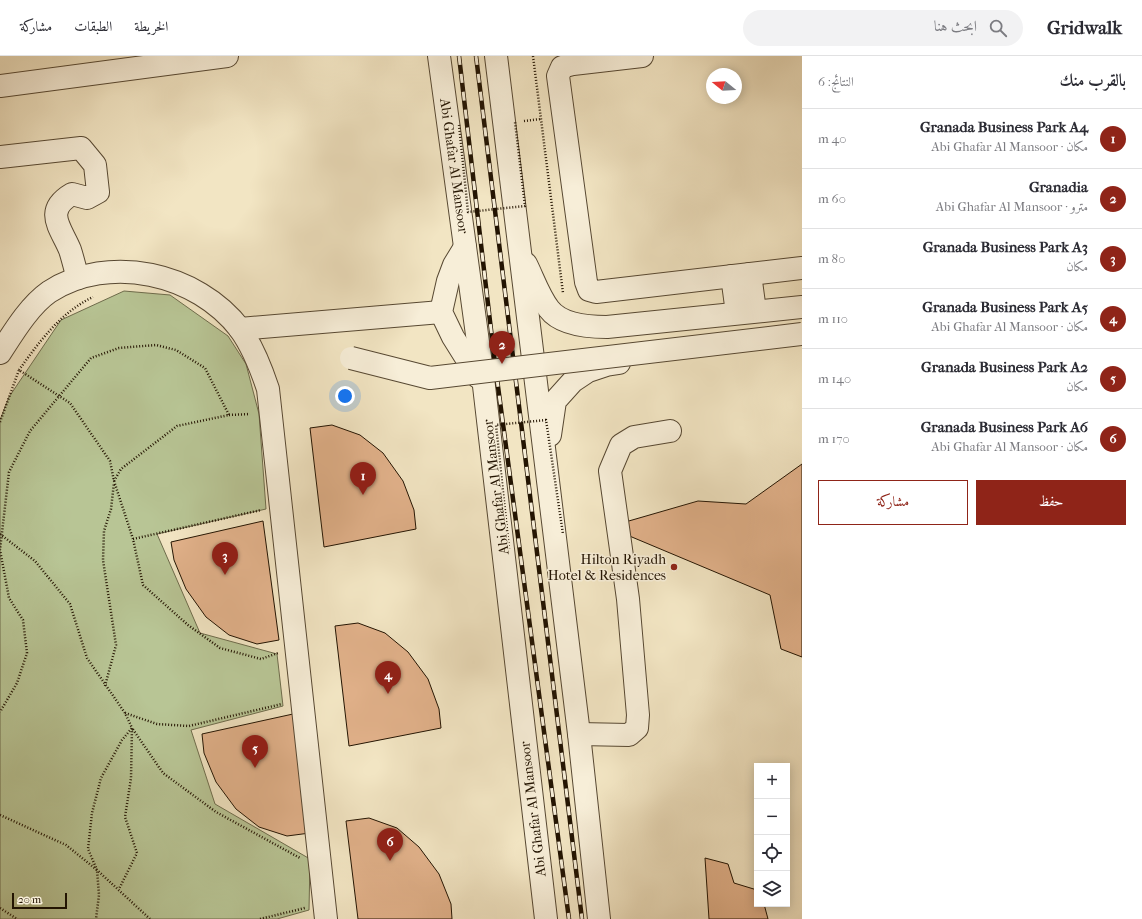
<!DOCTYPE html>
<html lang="ar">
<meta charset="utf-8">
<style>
:root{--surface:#fff;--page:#f2f2f3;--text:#2b2b33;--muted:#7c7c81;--line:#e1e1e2;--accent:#8f2418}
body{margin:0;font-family:"IM FELL French Canon",Amiri,serif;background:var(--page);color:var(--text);direction:rtl}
.controls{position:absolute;right:12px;bottom:12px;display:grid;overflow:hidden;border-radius:0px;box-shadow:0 2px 10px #0003}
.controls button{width:36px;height:36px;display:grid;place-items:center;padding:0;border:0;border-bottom:1px solid var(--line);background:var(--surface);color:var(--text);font:20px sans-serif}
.compass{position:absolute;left:706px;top:12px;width:36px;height:36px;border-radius:50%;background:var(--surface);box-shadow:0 2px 10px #0003;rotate:288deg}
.scale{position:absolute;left:12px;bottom:10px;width:55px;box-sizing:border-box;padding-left:4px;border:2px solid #231402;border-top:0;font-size:11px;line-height:14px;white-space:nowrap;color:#231402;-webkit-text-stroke:3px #f7eed8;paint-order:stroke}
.you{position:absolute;left:345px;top:340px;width:14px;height:14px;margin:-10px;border:3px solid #fff;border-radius:50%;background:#1a73e8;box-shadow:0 0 0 6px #1a73e833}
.badge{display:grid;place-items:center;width:26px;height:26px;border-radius:50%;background:var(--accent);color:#fff;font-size:13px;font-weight:700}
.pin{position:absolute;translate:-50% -33px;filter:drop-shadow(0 1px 2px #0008)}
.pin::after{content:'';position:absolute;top:21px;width:14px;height:12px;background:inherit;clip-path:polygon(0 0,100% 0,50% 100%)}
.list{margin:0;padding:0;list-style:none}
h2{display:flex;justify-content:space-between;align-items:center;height:52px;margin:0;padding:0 16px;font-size:17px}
h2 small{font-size:13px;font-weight:400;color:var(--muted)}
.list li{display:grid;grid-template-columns:26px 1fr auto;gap:12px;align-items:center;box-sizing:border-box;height:60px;padding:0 16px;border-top:1px solid var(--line)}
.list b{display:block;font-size:15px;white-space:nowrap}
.list p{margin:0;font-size:13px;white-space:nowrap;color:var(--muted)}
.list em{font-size:13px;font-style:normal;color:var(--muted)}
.actions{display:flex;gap:8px;padding:12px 16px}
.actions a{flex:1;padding:9px 0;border:1px solid var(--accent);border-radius:0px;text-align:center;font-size:14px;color:var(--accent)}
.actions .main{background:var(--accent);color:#fff}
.icon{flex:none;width:22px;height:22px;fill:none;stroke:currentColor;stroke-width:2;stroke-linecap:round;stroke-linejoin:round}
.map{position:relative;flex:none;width:802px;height:863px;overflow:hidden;direction:ltr}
header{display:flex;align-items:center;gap:24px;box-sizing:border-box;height:56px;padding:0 20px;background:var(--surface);border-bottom:1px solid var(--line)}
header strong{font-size:19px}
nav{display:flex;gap:22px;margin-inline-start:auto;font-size:14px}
.search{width:280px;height:36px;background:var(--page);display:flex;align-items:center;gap:10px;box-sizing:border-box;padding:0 14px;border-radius:22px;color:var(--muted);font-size:15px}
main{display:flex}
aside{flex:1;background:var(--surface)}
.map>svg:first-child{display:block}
</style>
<header>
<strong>Gridwalk</strong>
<div class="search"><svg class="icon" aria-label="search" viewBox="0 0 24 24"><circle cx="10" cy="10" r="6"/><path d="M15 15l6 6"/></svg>ابحث هنا</div>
<nav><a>الخريطة</a><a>الطبقات</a><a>مشاركة</a></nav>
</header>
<main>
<aside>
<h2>بالقرب منك<small>النتائج: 6</small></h2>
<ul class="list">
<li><span class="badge">1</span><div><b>Granada Business Park A4</b><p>مكان · Abi Ghafar Al Mansoor</p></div><em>40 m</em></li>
<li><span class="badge">2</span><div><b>Granadia</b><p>مترو · Abi Ghafar Al Mansoor</p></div><em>60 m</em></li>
<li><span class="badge">3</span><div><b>Granada Business Park A3</b><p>مكان</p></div><em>80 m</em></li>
<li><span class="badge">4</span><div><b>Granada Business Park A5</b><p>مكان · Abi Ghafar Al Mansoor</p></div><em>110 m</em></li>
<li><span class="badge">5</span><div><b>Granada Business Park A2</b><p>مكان</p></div><em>140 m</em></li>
<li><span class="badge">6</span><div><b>Granada Business Park A6</b><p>مكان · Abi Ghafar Al Mansoor</p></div><em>170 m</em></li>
</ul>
<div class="actions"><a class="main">حفظ</a><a>مشاركة</a></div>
</aside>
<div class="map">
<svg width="802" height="863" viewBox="0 0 802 863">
<rect width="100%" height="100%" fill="#f2e5c3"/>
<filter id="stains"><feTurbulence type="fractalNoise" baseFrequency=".005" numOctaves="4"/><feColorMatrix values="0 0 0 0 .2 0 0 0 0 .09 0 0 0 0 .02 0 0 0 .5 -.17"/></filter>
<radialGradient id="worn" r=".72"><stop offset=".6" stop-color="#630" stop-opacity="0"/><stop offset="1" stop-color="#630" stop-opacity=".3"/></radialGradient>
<polygon fill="#b8c595" stroke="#6e6c4c" points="124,235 170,239 228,280 246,308 259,358 266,453 157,478 200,577 277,598 283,650 191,674 215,748 310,803 309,854 277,863 0,863 0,364 9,341 61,264"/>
<g fill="#e1b18a" stroke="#231402">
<polygon points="332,369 360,379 383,397 403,425 414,454 416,473 324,491 310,372"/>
<polygon points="802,408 802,601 781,593 770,539 608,471 698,445 746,448"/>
<polygon points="263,465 279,584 257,588 229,579 206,561 186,533 174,504 171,486"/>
<polygon points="358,567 385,577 408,596 428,623 439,653 441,672 349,690 335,570"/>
<polygon points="293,658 310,777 287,780 259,771 236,753 216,726 204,697 202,678"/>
<polygon points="369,762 397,772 419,791 439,818 451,848 452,863 358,863 346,765"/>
<polygon points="705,802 728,808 734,827 757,834 757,848 764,848 768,863 709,863"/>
</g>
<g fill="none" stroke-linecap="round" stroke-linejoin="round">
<g stroke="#574832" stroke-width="24">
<g id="minor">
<polyline points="439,0 484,330 546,863"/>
<polyline points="496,0 579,678 599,863"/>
<polyline points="642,0 573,8 562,11 558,20 586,226 589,234 596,236 802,212"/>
<polyline points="0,30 227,0"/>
<path d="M0,101l81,-9 14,17 3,27 -11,6 -15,-4c-29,17 -11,34 -2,56 3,9 5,19 8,28"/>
<polyline points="465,191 454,209 448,225 441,256 453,281 478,321"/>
<path d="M526,208c7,14 13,32 23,45 12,16 40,18 58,18l195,-20"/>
<polyline points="750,218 755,255"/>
<polyline points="732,220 737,257"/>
<polyline points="240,273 441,256"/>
<path d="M0,297c13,-20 29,-47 49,-61 60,-39 148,-19 191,37 13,18 21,39 28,60l58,530"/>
<polyline points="550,379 555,345 573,325 588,315 606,309 619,307"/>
<polyline points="579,678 629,679 637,672 638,659 628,543 610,415 621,389 634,381 670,375"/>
</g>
</g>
<g stroke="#231402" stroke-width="2.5" stroke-dasharray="1 2" stroke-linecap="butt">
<polyline points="533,0 563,237"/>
<polyline points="524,65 541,63"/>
<path d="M19,314c20,-28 42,-58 74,-73"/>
<polyline points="229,359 250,358"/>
<polyline points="0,366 19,314 70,347 110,405 114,425 121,413 177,370 229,359 205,312 176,294 156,289 119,292 91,302 30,375 9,416 0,494 9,542 23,564 27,597 17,627 0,656"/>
<polyline points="114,425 133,483 143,529 188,569 220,592 261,603 278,597"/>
<polyline points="0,478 35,505 70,548 87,602 125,657 132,672 131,722 125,761 137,797 119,833"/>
<polyline points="133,483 261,454"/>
<polyline points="105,630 116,589 103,504 104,475 111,453 114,427"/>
<polyline points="125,657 157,668 189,670 282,648"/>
<polyline points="0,759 66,789 97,814 99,839 96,863"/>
<polyline points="0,852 17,863"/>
<polyline points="150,863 97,814 88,793 92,757 101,722 122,684 132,672 163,717 216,756 300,802"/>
<polyline points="260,863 305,852"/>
</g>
<use href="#minor" stroke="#f7eed8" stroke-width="22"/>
<g stroke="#231402" stroke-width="4.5">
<g id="rail">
<polyline points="459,0 495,308 569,863"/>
<polyline points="476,0 582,863"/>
</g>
</g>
<use href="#rail" stroke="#f7eed8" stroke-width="3" stroke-dasharray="9" stroke-linecap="butt"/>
<g stroke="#574832" stroke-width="24" stroke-linecap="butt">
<polyline id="minor-bridge" points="351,302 430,322 802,278"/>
</g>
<g stroke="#231402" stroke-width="2.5" stroke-dasharray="1 2" stroke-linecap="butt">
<polyline points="459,69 468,156 525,150 515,66"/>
<polyline points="509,493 496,369 546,364 563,478"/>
</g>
<use href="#minor-bridge" stroke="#f7eed8" stroke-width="22"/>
</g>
<circle fill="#8f2418" stroke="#f7eed8" stroke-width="1.5" cx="674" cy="511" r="4"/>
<g text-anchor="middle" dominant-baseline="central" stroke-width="3" stroke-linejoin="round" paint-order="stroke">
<g font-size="14" fill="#231402" stroke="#f7eed8">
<text transform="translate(454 110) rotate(82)">Abi Ghafar Al Mansoor</text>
<text transform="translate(496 431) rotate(-97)">Abi Ghafar Al Mansoor</text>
<text transform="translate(533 753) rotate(-97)">Abi Ghafar Al Mansoor</text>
</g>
<g font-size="14" fill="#231402" stroke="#f7eed8" text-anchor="end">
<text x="666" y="503">Hilton Riyadh<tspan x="666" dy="16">Hotel &amp; Residences</tspan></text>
</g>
</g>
<rect width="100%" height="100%" filter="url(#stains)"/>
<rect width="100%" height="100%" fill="url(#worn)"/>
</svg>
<div class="controls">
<button>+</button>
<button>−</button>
<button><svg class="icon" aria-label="locate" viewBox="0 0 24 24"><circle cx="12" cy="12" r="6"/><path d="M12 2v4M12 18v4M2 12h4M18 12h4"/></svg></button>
<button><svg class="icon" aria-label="layers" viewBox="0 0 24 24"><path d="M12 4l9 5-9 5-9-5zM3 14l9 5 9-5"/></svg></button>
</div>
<svg class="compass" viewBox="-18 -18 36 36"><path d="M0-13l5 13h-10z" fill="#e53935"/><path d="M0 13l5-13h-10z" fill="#7c7c81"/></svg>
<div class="scale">20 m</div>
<div class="you"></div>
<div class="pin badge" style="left:363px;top:439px">1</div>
<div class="pin badge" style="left:502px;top:308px">2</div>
<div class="pin badge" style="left:225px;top:519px">3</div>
<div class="pin badge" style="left:388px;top:638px">4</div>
<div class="pin badge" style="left:255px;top:712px">5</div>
<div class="pin badge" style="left:390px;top:805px">6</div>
</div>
</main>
